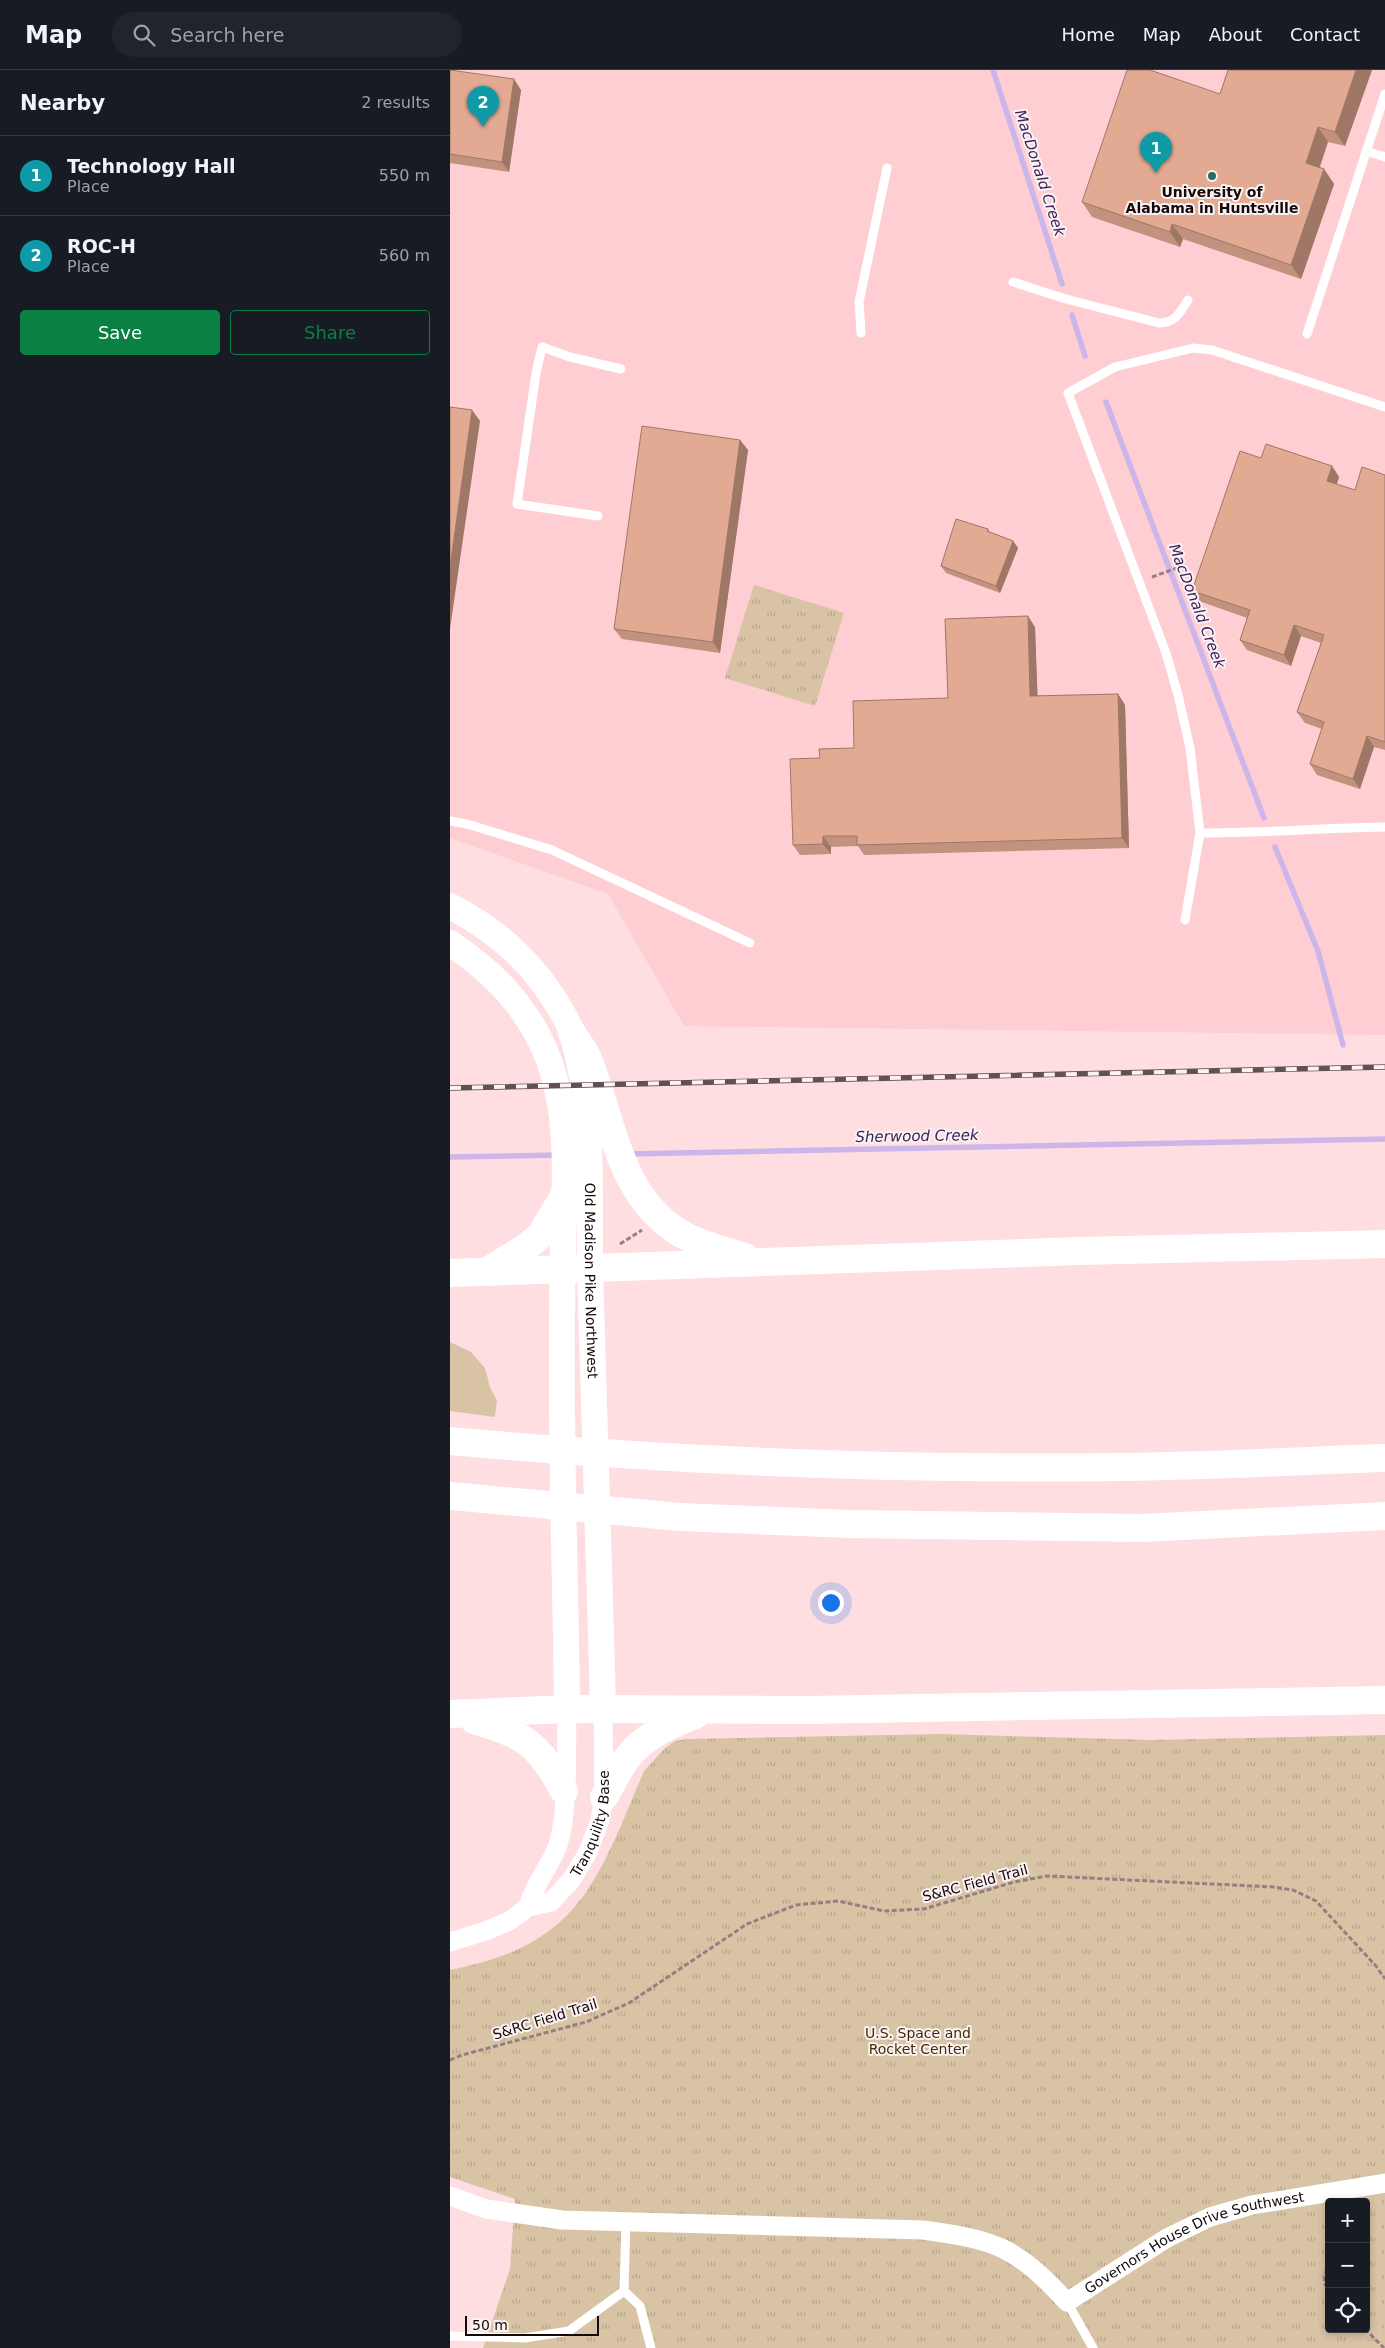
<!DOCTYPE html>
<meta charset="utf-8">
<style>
:root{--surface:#171b24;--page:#20242c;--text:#f1f3f6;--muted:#9ea1a6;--line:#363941;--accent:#0b8043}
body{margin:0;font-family:"DejaVu Sans",sans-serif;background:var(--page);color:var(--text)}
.controls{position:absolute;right:15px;bottom:15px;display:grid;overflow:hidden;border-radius:5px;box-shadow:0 2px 8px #0003}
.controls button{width:45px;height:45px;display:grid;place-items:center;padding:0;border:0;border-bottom:1px solid var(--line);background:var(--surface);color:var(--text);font:25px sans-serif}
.scale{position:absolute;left:15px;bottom:12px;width:134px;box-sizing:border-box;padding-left:5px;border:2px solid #15080a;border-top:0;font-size:14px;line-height:18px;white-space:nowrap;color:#15080a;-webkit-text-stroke:4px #faf2f3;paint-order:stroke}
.you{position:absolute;left:380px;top:1532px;width:18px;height:18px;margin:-12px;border:4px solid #fff;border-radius:50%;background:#1a73e8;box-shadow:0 0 0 8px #1a73e833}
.badge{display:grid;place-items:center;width:32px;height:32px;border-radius:50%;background:var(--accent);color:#fff;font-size:16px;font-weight:700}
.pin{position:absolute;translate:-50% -41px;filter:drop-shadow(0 1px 2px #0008)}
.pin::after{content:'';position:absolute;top:26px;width:18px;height:15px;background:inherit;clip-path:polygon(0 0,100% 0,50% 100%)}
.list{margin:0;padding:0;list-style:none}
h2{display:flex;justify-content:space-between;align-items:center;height:65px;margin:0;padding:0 20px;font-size:21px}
h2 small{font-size:16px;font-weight:400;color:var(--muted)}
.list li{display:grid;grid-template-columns:32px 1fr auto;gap:15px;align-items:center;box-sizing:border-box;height:80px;padding:0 20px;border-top:1px solid var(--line)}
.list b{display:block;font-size:19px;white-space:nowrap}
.list p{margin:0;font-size:16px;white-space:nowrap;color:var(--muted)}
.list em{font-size:16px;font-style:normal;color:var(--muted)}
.actions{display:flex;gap:10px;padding:15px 20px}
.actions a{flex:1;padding:11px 0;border:1px solid var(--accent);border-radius:5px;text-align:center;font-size:18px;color:var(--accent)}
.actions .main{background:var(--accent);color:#fff}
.icon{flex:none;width:28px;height:28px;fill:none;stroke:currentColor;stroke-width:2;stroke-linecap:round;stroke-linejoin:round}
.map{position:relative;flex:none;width:935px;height:2278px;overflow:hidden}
header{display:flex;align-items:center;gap:30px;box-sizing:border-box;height:70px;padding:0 25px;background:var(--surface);border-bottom:1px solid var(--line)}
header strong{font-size:24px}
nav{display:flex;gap:28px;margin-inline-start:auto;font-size:18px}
.search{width:350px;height:45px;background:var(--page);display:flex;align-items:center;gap:12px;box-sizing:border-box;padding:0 18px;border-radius:28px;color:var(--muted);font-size:19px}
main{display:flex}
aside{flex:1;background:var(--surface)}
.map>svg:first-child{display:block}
</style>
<header>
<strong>Map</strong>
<div class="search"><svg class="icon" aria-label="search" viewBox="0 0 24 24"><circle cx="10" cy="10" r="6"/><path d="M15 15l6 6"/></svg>Search here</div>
<nav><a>Home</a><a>Map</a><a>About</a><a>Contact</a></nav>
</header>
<main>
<aside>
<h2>Nearby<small>2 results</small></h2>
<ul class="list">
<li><span class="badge" style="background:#0f9aa8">1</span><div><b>Technology Hall</b><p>Place</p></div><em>550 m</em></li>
<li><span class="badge" style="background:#0f9aa8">2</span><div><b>ROC-H</b><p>Place</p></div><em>560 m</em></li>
</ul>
<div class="actions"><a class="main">Save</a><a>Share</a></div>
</aside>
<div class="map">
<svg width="935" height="2278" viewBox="0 0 935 2278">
<defs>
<pattern id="park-tufts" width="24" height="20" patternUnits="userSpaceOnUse" patternTransform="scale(1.25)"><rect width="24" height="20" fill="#d9c3a5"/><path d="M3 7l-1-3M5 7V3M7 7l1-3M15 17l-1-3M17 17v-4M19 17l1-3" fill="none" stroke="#b9a68d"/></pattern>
</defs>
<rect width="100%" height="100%" fill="#fedee1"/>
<polygon fill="#feced3" points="0,0 935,0 935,965 234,956 158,824 0,768"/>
<polygon fill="#d9c3a5" points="0,1272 21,1282 35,1298 40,1317 47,1331 45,1347 0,1341"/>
<g fill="url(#park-tufts)" fill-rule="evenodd">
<polygon points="304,515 394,543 365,636 275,608"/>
<path d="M490,1664l213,6 232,-5v613h-902l27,-79 5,-70 -65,-22v-207c131,-25 147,-89 194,-199l21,-23 10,-7 12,-2zM879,2132h37v127h-37z"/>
</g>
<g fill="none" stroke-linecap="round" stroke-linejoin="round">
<g stroke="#ccb6e9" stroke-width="5.5">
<polyline points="543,0 612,214"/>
<polyline points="622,245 635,286"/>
<polyline points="656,332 814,748"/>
<polyline points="825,777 868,881 893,975"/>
<polyline points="177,1084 935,1069"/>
<polyline points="0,1087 108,1085"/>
</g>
<g stroke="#967e81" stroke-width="3" stroke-dasharray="5 2.5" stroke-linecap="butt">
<polyline points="702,507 735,495"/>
<polyline points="170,1174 192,1160"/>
<polyline points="0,1990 12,1985 136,1952 179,1933 297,1854 346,1835 388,1831 434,1841 474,1839 564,1812 597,1806 824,1817 843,1820 866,1831 926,1896 935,1909"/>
<polyline points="879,2184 874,2213 879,2219"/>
<polyline points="915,2259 934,2278"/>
</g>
<g stroke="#fff" stroke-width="9">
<polyline points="916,81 935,87"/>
<path d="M563,212l53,17 93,24c16,0 21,-10 29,-23"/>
<polyline points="411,263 409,232 437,98"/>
<polyline points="857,264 935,24"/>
<polyline points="148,446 67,434 86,303 92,277 120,287 171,299"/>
<polyline points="0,751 17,754 102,780 300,873"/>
<path d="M750,763c62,0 123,-5 185,-6"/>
<polyline points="735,850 750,763 740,678 728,625 716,583 618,323 665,297 743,278 762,280 935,337"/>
<polyline points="176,2152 174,2221 190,2236 201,2278"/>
<polyline points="617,2232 643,2278"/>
<polyline points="0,2266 75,2268 119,2261 174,2221"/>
</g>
<g stroke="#fff" stroke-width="19">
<path d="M78,1837c7,-25 22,-40 30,-62 11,-36 8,-97 9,-136"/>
<path id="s1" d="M0,1872l36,-11 25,-11 17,-13 23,-5 21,-23 16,-27 12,-32 4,-23 -1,-87"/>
<path id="s2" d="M0,2126l36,13 76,11 361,10c74,10 93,17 144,72l100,-64 43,-21 42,-12 133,-22"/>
</g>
<g stroke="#fff" stroke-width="26">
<path id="s3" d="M0,836c43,22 78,52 104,93 7,11 15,23 18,35 23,76 17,157 18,236 3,146 10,293 13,440"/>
<path d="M0,873c44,29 79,65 98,115 22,58 17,125 15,185 -1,37 -1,73 -1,110 -1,118 4,237 5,356"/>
</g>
<g stroke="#fff" stroke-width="28">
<path d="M122,963c5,8 12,17 16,26 25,61 30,137 92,174 20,12 43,17 65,24"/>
<polyline points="36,1202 75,1178 90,1166 114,1126"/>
<polyline points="0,1203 630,1181 935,1174"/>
<path d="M0,1371c223,20 448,29 672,26 88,-1 175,-6 263,-9"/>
<polyline points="0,1426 231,1447 399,1454 692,1458 935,1446"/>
<polyline points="0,1644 117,1639 356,1640 935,1630"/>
<path d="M24,1650c51,15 65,24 90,71"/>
<path d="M154,1727c8,-13 15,-29 24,-40 18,-23 43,-32 69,-43"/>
</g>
<g stroke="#635052" stroke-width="5.5">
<polyline id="rail" points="0,1018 935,997"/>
</g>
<use href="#rail" stroke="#faf2f3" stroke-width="4" stroke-dasharray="11" stroke-linecap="butt"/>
</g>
<g fill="#c2927e">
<polygon points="0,0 71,20 59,102 0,93"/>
<polygon points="922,0 895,76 878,72 870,97 874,99 884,114 851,209 733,169 730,177 642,147 632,132 770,24"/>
<polygon points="290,370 298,380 270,583 172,569 164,559"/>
<polygon points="811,388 882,396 889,407 887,414 905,420 935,405 935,680 924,677 910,719 867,705 860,694 872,659 855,653 847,642 871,573 851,566 841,596 797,580 790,570 797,548 749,531 742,521"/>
<polygon points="538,459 540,462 563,471 568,478 550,523 496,503 491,496"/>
<polygon points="585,557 587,626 668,624 675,635 679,778 414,785 408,776 381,777 381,784 350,785 343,775 370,688 404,678 498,628"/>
</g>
<g fill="#9e7767">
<polygon points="906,0 922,0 895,76 885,62"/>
<polygon points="64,9 71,20 59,102 52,92"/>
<polygon points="868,57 878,72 866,107 856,93"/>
<polygon points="874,99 884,114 851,209 841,195"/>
<polygon points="722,154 733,169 730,177 720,162"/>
<polygon points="22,340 30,351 0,559 0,497"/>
<polygon points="290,370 298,380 270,583 263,572"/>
<polygon points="882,396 889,407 884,421 877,411"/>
<polygon points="563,471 568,478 550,523 546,516"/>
<polygon points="578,546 585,557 588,637 580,626"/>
<polygon points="844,555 851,566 841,596 834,585"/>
<polygon points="668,624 675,635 679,778 672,768"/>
<polygon points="917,666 924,677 910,719 903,709"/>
<polygon points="373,766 381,777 381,784 373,774"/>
</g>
<g fill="#e2aa93" stroke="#9e7767">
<polygon points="0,0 64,9 52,92 0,84"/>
<polygon points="677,0 700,0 770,24 778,0 906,0 885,62 868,57 856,93 874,99 841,195 722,154 720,162 632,132"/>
<polygon points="0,337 22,340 0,497"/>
<polygon points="192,356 290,370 263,572 164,559"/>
<polygon points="816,374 882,396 877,411 905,420 912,397 935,405 935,672 917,666 903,709 860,694 874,652 847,642 874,565 844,555 834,585 790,570 800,540 742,521 790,381 811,388"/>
<polygon points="506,449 538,459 537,461 563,471 546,516 491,496"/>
<polygon points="578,546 580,626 668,624 672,768 407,775 407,766 373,766 373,774 343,775 340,689 370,688 369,679 404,678 403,631 498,628 495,549"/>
</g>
<circle fill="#2a6d5e" stroke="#faf2f3" stroke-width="2" cx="762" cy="106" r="5"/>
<g text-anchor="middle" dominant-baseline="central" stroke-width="4" stroke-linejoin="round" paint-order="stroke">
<g font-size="14" font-weight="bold" fill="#15080a" stroke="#faf2f3">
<text x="762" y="122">University of<tspan x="762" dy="16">Alabama in Huntsville</tspan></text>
</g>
<g font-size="14" fill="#15080a" stroke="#faf2f3">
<text stroke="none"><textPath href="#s3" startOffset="429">Old Madison Pike Northwest</textPath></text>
<text stroke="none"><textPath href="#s1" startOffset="201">Tranquility Base</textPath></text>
<text transform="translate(525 1813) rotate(-15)">S&amp;RC Field Trail</text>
<text transform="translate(95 1949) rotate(-17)">S&amp;RC Field Trail</text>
<text stroke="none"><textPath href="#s2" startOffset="785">Governors House Drive Southwest</textPath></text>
</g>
<g font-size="14" fill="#432c04" stroke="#faf2f3">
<text x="468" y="1963">U.S. Space and<tspan x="468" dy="16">Rocket Center</tspan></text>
</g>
<g font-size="15" font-style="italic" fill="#3d205b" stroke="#faf2f3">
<text transform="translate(590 103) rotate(72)">MacDonald Creek</text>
<text transform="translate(747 536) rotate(69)">MacDonald Creek</text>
<text transform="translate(467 1066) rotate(-1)">Sherwood Creek</text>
</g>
</g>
</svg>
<div class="controls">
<button>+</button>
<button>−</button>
<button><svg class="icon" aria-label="locate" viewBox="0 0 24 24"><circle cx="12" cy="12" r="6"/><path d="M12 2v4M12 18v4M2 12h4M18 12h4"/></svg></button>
</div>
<div class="scale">50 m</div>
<div class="you"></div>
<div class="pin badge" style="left:706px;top:103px;background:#0f9aa8">1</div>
<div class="pin badge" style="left:33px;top:57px;background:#0f9aa8">2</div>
</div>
</main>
